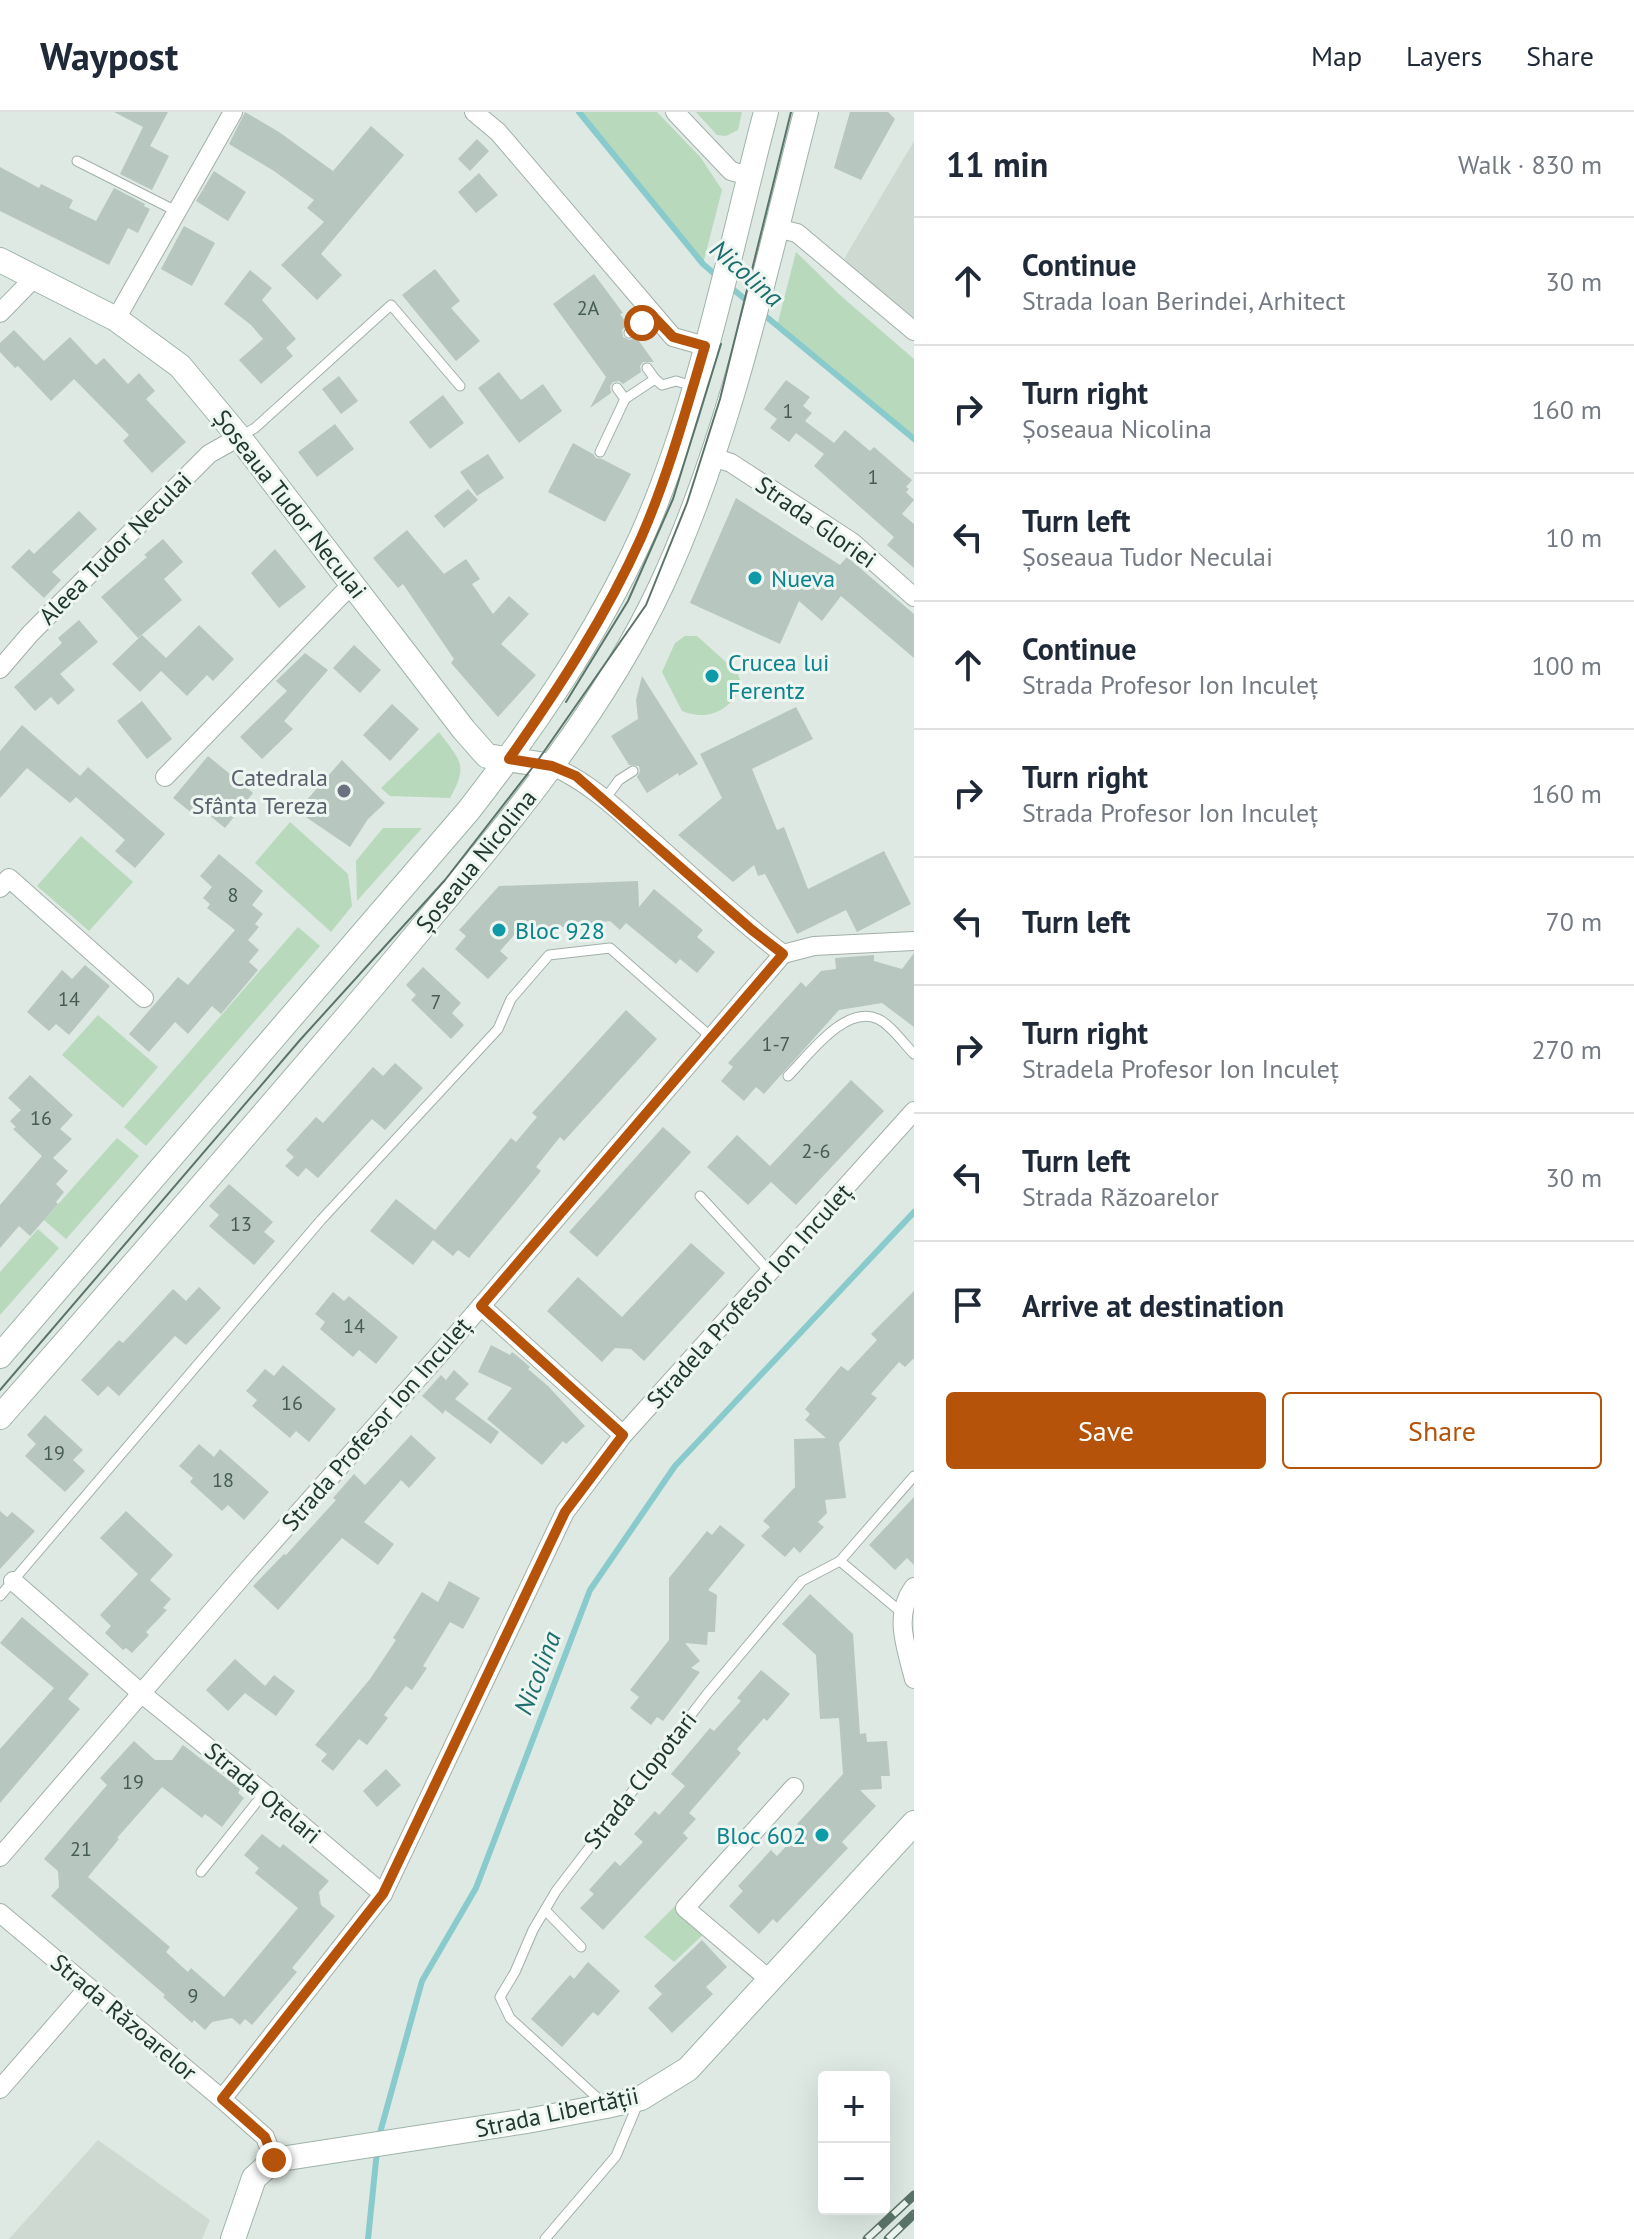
<!DOCTYPE html>
<meta charset="utf-8">
<style>
:root{--surface:#fff;--page:#f2f2f3;--text:#1f2937;--muted:#747a83;--line:#e0e1e3;--accent:#b45309}
body{margin:0;font-family:"PT Sans",sans-serif;background:var(--page);color:var(--text)}
.controls{position:absolute;right:24px;bottom:24px;display:grid;overflow:hidden;border-radius:8px;box-shadow:0 8px 32px #0002}
.controls button{width:72px;height:72px;display:grid;place-items:center;padding:0;border:0;border-bottom:2px solid var(--line);background:var(--surface);color:var(--text);font:40px sans-serif}
.stop{position:absolute;width:24px;height:24px;margin:-18px;border:6px solid #b45309;border-radius:50%;background:#fff}
.stop.end{background:#b45309;border-color:#fff;box-shadow:0 2px 8px #0008}
.list{margin:0;padding:0;list-style:none}
h2{display:flex;justify-content:space-between;align-items:center;height:104px;margin:0;padding:0 32px;font-size:34px}
h2 small{font-size:26px;font-weight:400;color:var(--muted)}
.list li{display:grid;grid-template-columns:52px 1fr auto;gap:24px;align-items:center;box-sizing:border-box;height:128px;padding:0 32px;border-top:2px solid var(--line)}
.list b{display:block;font-size:30px;white-space:nowrap}
.list p{margin:0;font-size:26px;white-space:nowrap;color:var(--muted)}
.list em{font-size:26px;font-style:normal;color:var(--muted)}
.actions{display:flex;gap:16px;padding:24px 32px}
.actions a{flex:1;padding:18px 0;border:2px solid var(--accent);border-radius:8px;text-align:center;font-size:28px;color:var(--accent)}
.actions .main{background:var(--accent);color:#fff}
.icon{flex:none;width:44px;height:44px;fill:none;stroke:currentColor;stroke-width:2;stroke-linecap:round;stroke-linejoin:round}
.map{position:relative;flex:none;width:914px;height:2127px;overflow:hidden}
header{display:flex;align-items:center;gap:48px;box-sizing:border-box;height:112px;padding:0 40px;background:var(--surface);border-bottom:2px solid var(--line)}
header strong{font-size:38px}
nav{display:flex;gap:44px;margin-inline-start:auto;font-size:28px}
main{display:flex}
aside{flex:1;background:var(--surface)}
.map>svg:first-child{display:block}
</style>
<header>
<strong>Waypost</strong>
<nav><a>Map</a><a>Layers</a><a>Share</a></nav>
</header>
<main>
<div class="map">
<svg width="914" height="2127" viewBox="0 0 914 2127">
<rect width="100%" height="100%" fill="#dee9e3"/>
<g fill="#cdd9d1">
<polygon points="914,29 914,211 844,147"/>
<polygon points="98,2028 210,2108 202,2127 9,2127"/>
</g>
<g fill="#b8d9bc">
<polygon points="579,0 657,0 701,46 722,78 703,152"/>
<polygon points="696,0 742,0 738,18 726,24 717,23"/>
<polygon points="796,140 841,184 914,247 914,326 777,214"/>
<path d="M685,524h12l40,36 5,13c-11,25 -34,37 -60,26l-20,-39 13,-29z"/>
<path d="M439,620c21,29 30,32 11,66l-60,-2 -9,-8z"/>
<polygon points="290,710 348,762 352,794 331,820 255,751"/>
<polygon points="383,716 422,716 357,789 356,749"/>
<polygon points="81,724 133,770 89,819 37,774"/>
<polygon points="298,815 320,834 146,1034 124,1015"/>
<polygon points="98,903 158,955 123,996 62,943"/>
<polygon points="117,1026 139,1044 66,1127 44,1108"/>
<polygon points="38,1117 59,1136 0,1203 0,1160"/>
<polygon points="676,1793 706,1820 674,1850 644,1825"/>
</g>
<g fill="none" stroke-linecap="round" stroke-linejoin="round">
<g stroke="#89cbcc" stroke-width="6">
<polyline points="579,0 703,152 717,164"/>
<polyline points="729,174 751,192"/>
<polyline points="763,202 914,327"/>
<polyline points="378,2028 422,1869 476,1776 590,1478 675,1354 914,1100"/>
<polyline points="368,2127 377,2039"/>
</g>
</g>
<g fill="#b7c6be">
<polygon points="114,0 168,0 150,34 169,44 152,78 120,62 143,15"/>
<polygon points="245,0 279,20 333,59 371,14 404,43 321,142 342,163 317,188 281,153 324,110 307,96 314,88 274,59 229,32"/>
<polygon points="850,0 888,0 895,7 861,68 834,56"/>
<polygon points="477,27 489,39 470,59 458,47"/>
<polygon points="0,55 39,76 41,72 73,88 69,96 96,109 114,76 145,92 144,94 150,97 138,121 128,116 109,153 0,99"/>
<polygon points="214,59 246,80 228,109 196,89"/>
<polygon points="479,61 498,83 476,101 458,80"/>
<polygon points="184,114 215,131 192,174 161,157"/>
<polygon points="435,157 460,189 451,196 480,229 456,249 402,183"/>
<polygon points="250,158 272,176 262,188 296,227 286,236 293,244 261,272 239,248 263,227 251,213 224,192"/>
<polygon points="594,162 623,201 620,202 627,212 622,218 623,225 630,228 636,225 654,250 643,250 640,254 641,260 623,272 619,269 613,270 610,274 611,281 590,296 606,265 553,192"/>
<polygon points="14,218 44,249 70,225 96,253 104,246 128,272 139,261 155,279 146,287 186,330 152,361 123,329 129,323 74,267 51,289 18,254 15,256 0,240 0,231"/>
<polygon points="499,260 521,288 543,272 562,299 519,331 478,276"/>
<polygon points="339,264 358,289 341,302 322,277"/>
<polygon points="786,268 810,285 803,294 812,301 805,309 834,331 845,318 870,339 874,335 912,368 906,375 909,377 906,380 914,388 902,402 914,412 914,456 887,433 894,425 814,354 824,342 796,321 789,330 770,316 777,307 764,297"/>
<polygon points="443,283 464,311 430,337 409,310"/>
<polygon points="335,312 354,337 317,365 298,340"/>
<polygon points="573,331 593,342 596,346 602,347 631,362 605,410 548,380"/>
<polygon points="488,342 504,366 477,384 460,360"/>
<polygon points="468,377 478,388 444,416 434,404"/>
<polygon points="736,386 840,453 847,445 914,502 914,546 841,484 822,509 799,489 780,532 690,491"/>
<polygon points="79,399 97,417 52,460 61,468 44,486 11,455 29,437 34,442"/>
<polygon points="407,418 444,462 466,447 480,467 472,472 493,502 509,484 529,502 501,532 536,563 498,605 451,551 454,547 403,472 398,476 373,446"/>
<polygon points="163,427 183,450 164,467 182,488 138,526 101,485 147,445 144,443"/>
<polygon points="275,437 306,475 279,496 251,461"/>
<polygon points="79,508 98,530 60,562 75,578 58,593 51,585 35,599 14,575 62,531 58,526"/>
<polygon points="199,513 234,547 213,569 207,563 187,584 161,559 140,580 112,552 142,523 166,546"/>
<polygon points="354,533 381,558 360,581 333,556"/>
<polygon points="305,541 328,558 284,609 293,617 262,647 240,625 287,579 276,569"/>
<polygon points="642,564 698,652 679,664 678,661 647,681 637,665 640,659 639,654 629,653 611,624 638,607 636,588"/>
<polygon points="142,589 172,627 147,647 117,609"/>
<polygon points="392,592 419,617 390,649 363,623"/>
<polygon points="796,595 813,627 752,657 777,718 784,715 808,777 884,739 911,792 857,820 846,798 797,822 765,762 758,764 754,753 733,770 678,723 722,686 700,642"/>
<polygon points="22,613 80,664 88,655 165,722 135,756 115,739 125,728 76,685 70,691 27,656 0,686 0,639"/>
<polygon points="208,644 253,681 225,716 203,698 197,705 173,686"/>
<polygon points="342,648 385,691 368,707 350,735 297,699"/>
<polygon points="219,742 263,779 252,793 263,802 255,812 259,815 248,828 259,838 249,850 258,858 221,902 212,894 188,922 175,910 149,940 129,922 178,865 188,873 235,818 207,796 210,792 203,786 212,775 200,764"/>
<polygon points="638,769 639,795 654,777 703,818 697,825 715,840 697,861 680,847 676,852 626,811 620,818 610,809 516,821 500,839 508,846 488,867 455,837 466,824 459,818 499,774"/>
<polygon points="914,841 914,915 882,891 839,898 764,982 756,975 744,989 721,969 733,955 728,951 801,870 806,875 821,859 836,857 835,846 874,843 874,849 902,857"/>
<polygon points="85,853 110,874 69,923 56,912 49,919 27,900 62,858 72,867"/>
<polygon points="423,855 461,891 452,901 464,913 451,927 411,888 416,883 406,873"/>
<polygon points="626,898 657,927 564,1029 560,1025 536,1055 541,1059 469,1146 458,1138 453,1144 433,1128 413,1153 370,1119 396,1087 435,1118 511,1026 516,1030 537,1005 532,1001"/>
<polygon points="395,951 423,976 385,1018 372,1007 318,1066 306,1056 298,1065 285,1054 294,1045 286,1038 316,1005 323,1011 373,955 383,964"/>
<polygon points="30,963 73,1003 60,1017 72,1027 53,1046 68,1059 56,1072 64,1080 56,1090 58,1092 30,1124 19,1114 0,1136 0,1093 42,1044 13,1017 16,1015 10,1009 21,998 8,986"/>
<polygon points="851,968 884,999 796,1093 771,1070 748,1093 707,1055 737,1023 770,1054"/>
<polygon points="663,1015 691,1040 597,1145 569,1120"/>
<polygon points="229,1072 273,1110 264,1120 275,1129 254,1153 209,1114 219,1103 209,1094"/>
<polygon points="691,1131 725,1161 644,1249 631,1237 615,1236 602,1250 547,1199 578,1165 622,1205"/>
<polygon points="199,1175 221,1196 186,1233 175,1224 119,1284 108,1274 98,1284 81,1268 119,1228 123,1231 173,1177 186,1189"/>
<polygon points="914,1179 914,1246 905,1255 899,1250 871,1282 877,1286 839,1331 846,1386 825,1388 827,1401 818,1410 824,1415 800,1441 794,1435 785,1445 761,1424 770,1415 763,1409 795,1375 794,1327 826,1326 805,1308 810,1302 805,1297 841,1254 848,1259 877,1228 871,1222"/>
<polygon points="333,1180 344,1189 349,1184 398,1225 376,1252 359,1238 353,1245 320,1217 325,1210 315,1202"/>
<polygon points="491,1233 510,1243 512,1240 522,1248 530,1255 528,1257 548,1274 585,1314 566,1332 563,1329 542,1353 487,1307 512,1276 478,1260"/>
<polygon points="283,1253 336,1297 309,1330 296,1319 290,1326 252,1294 257,1288 246,1279 265,1257 274,1264"/>
<polygon points="454,1258 469,1272 455,1287 499,1320 491,1332 445,1298 443,1302 422,1284 441,1263 446,1268"/>
<polygon points="45,1303 83,1338 73,1348 85,1359 65,1380 25,1344 36,1332 27,1323"/>
<polygon points="411,1323 436,1346 409,1376 401,1368 364,1410 394,1432 378,1453 342,1426 278,1498 253,1474 284,1442 286,1443 336,1388 333,1386 354,1362 365,1373"/>
<polygon points="199,1332 214,1345 220,1337 269,1380 244,1408 228,1393 222,1399 190,1370 193,1366 179,1354"/>
<polygon points="914,1385 914,1453 907,1446 895,1458 869,1433"/>
<polygon points="0,1399 7,1405 12,1400 35,1419 0,1457"/>
<polygon points="126,1399 173,1443 150,1468 171,1487 163,1496 167,1498 146,1520 149,1523 132,1541 126,1536 123,1538 105,1521 111,1514 100,1503 138,1462 100,1426"/>
<polygon points="720,1413 745,1433 708,1478 717,1483 715,1520 708,1520 707,1533 685,1531 700,1549 691,1556 700,1560 663,1609 657,1605 651,1613 630,1596 639,1585 630,1578 669,1528 669,1466 707,1419 712,1423"/>
<polygon points="449,1469 480,1486 463,1517 450,1510 423,1554 427,1556 412,1578 406,1574 384,1603 388,1606 367,1633 359,1627 333,1659 321,1649 327,1642 315,1633 370,1567 396,1528 393,1526 422,1480 438,1490"/>
<polygon points="810,1482 853,1522 860,1622 866,1621 867,1630 887,1629 890,1664 881,1664 882,1677 860,1678 876,1694 842,1730 848,1736 777,1811 773,1807 759,1822 729,1794 743,1779 738,1774 771,1738 777,1744 802,1717 797,1712 843,1662 839,1606 820,1607 816,1543 782,1512"/>
<polygon points="22,1505 89,1562 68,1587 80,1597 0,1691 0,1637 54,1576 0,1531"/>
<polygon points="235,1547 265,1574 274,1563 295,1579 276,1604 245,1581 228,1599 206,1578"/>
<polygon points="761,1558 790,1582 767,1609 764,1606 737,1637 741,1641 689,1701 696,1707 683,1721 688,1726 603,1818 580,1796 594,1782 589,1778 615,1749 620,1754 643,1730 634,1722 655,1699 659,1703 685,1674 671,1662 710,1616 714,1619 741,1589 737,1586"/>
<polygon points="134,1629 155,1648 172,1648 183,1633 240,1677 238,1681 244,1686 222,1715 205,1702 202,1706 162,1675 117,1726 119,1727 88,1765 170,1835 166,1840 188,1860 191,1856 224,1885 298,1796 255,1761 259,1756 244,1743 262,1722 280,1736 283,1732 329,1769 319,1780 321,1793 335,1804 292,1856 297,1860 252,1913 245,1907 240,1913 232,1906 212,1910 205,1918 194,1908 192,1911 163,1885 165,1883 51,1784 59,1775 58,1759 44,1747 107,1673 100,1666"/>
<polygon points="386,1657 401,1673 377,1695 363,1679"/>
<polygon points="702,1828 727,1855 706,1875 713,1882 672,1921 648,1896 662,1882 654,1874"/>
<polygon points="588,1850 620,1879 598,1904 593,1900 562,1935 531,1907 570,1863 574,1867"/>
</g>
<g fill="none" stroke-linecap="round" stroke-linejoin="round">
<g stroke="#a2b0a9" stroke-width="11">
<g id="lane">
<polyline points="77,49 178,100"/>
<polyline points="629,221 651,202"/>
<polyline points="647,256 655,267"/>
<polyline points="617,276 625,287 655,267 662,273 676,269 693,274"/>
<polyline points="242,323 255,316 391,193 460,274"/>
<polyline points="600,340 625,287"/>
<polyline points="605,687 619,668 633,659"/>
<path d="M788,964c21,-21 57,-72 90,-57 13,6 26,25 36,35"/>
<polyline points="700,1084 770,1160"/>
<polyline points="840,1449 901,1500"/>
<polyline points="0,1484 321,1108 498,917 511,887 549,843 610,836 711,925"/>
<polyline points="201,1760 264,1681"/>
<polyline points="545,1798 581,1835"/>
<polyline points="603,1991 510,1906 500,1885 515,1860 533,1818 556,1779 707,1582 802,1469 840,1449 914,1364"/>
<polyline points="545,2127 616,2044 639,1989"/>
</g>
</g>
<g stroke="#a2b0a9" stroke-width="20">
<g id="street">
<polyline points="474,0 498,20 673,225 705,234"/>
<polyline points="675,0 731,59 749,64"/>
<polyline points="776,116 797,121 914,219"/>
<polyline points="0,201 35,165"/>
<polyline points="116,207 233,0"/>
<polyline points="713,345 731,351 852,430 914,485"/>
<polyline points="0,557 30,522 209,342 239,325"/>
<path d="M552,654c39,17 68,46 99,74 44,39 86,79 132,114"/>
<polyline points="165,665 352,472"/>
<polyline points="0,776 9,766 144,886"/>
<polyline points="481,1194 623,1323"/>
<polyline points="13,1469 141,1581 264,1681 383,1782"/>
<path d="M914,1475c-21,28 -8,60 0,92"/>
<polyline points="0,1745 246,1460 445,1236 783,842 814,834 914,829"/>
<polyline points="0,1801 222,1987 265,2025 274,2048"/>
<polyline points="771,1869 685,1796 794,1675"/>
<polyline points="0,1977 88,1876"/>
<polyline points="222,1987 383,1782 565,1400 623,1323 914,999"/>
</g>
</g>
<g stroke="#9eb4a9" stroke-width="26">
<g id="secondary">
<polyline points="0,148 116,207 180,254 239,325 464,618 487,644 552,654"/>
<path d="M0,1244l469,-546c66,-85 127,-174 172,-272 59,-132 88,-286 125,-426"/>
<path d="M0,1305c134,-153 269,-307 400,-463 96,-116 198,-232 262,-370 69,-150 103,-313 144,-472"/>
<polyline points="233,2127 254,2066 274,2048 527,2009 606,1994 641,1986 688,1957 914,1711"/>
</g>
</g>
<use href="#lane" stroke="#fff" stroke-width="9"/>
<use href="#street" stroke="#fff" stroke-width="18"/>
<use href="#secondary" stroke="#fff" stroke-width="24"/>
<g stroke="#5b7469" stroke-width="2">
<polyline points="566,590 628,489 673,387 721,232"/>
<polyline points="0,1278 300,928 445,768 536,651 646,493 687,391 720,287 791,0"/>
</g>
<g stroke="#5b7469" stroke-width="9">
<g id="rail">
<polyline points="867,2127 914,2083"/>
<polyline points="888,2127 914,2102"/>
</g>
</g>
<use href="#rail" stroke="#eef6f1" stroke-width="6" stroke-dasharray="18" stroke-linecap="butt"/>
</g>
<g fill="none" stroke-linecap="round" stroke-linejoin="round">
<path stroke="#b45309" stroke-width="10" d="M274,2048l-9,-23 -43,-38 161,-205 182,-382 58,-77 -142,-129 302,-352 -31,-24 -176,-154 -24,-10 -43,-7c50,-71 97,-143 132,-221 27,-62 45,-128 64,-192l-32,-9 -22,-23 -9,9"/>
</g>
<g fill="#0f9aa8" stroke="#eef6f1" stroke-width="3">
<circle cx="755" cy="466" r="8"/>
<circle cx="712" cy="564" r="8"/>
<circle cx="499" cy="818" r="8"/>
<circle cx="822" cy="1723" r="8"/>
</g>
<circle fill="#6b7280" stroke="#eef6f1" stroke-width="3" cx="344" cy="679" r="8"/>
<g text-anchor="middle" dominant-baseline="central" stroke-width="6" stroke-linejoin="round" paint-order="stroke">
<g font-size="20" fill="#465c52">
<text x="588" y="196">2A</text>
<text x="788" y="299">1</text>
<text x="873" y="365">1</text>
<text x="233" y="783">8</text>
<text x="69" y="887">14</text>
<text x="436" y="890">7</text>
<text x="776" y="932">1-7</text>
<text x="41" y="1006">16</text>
<text x="816" y="1039">2-6</text>
<text x="241" y="1112">13</text>
<text x="354" y="1214">14</text>
<text x="292" y="1291">16</text>
<text x="54" y="1341">19</text>
<text x="223" y="1368">18</text>
<text x="133" y="1670">19</text>
<text x="81" y="1737">21</text>
<text x="193" y="1884">9</text>
</g>
<g font-size="24" fill="#21382e" stroke="#eef6f1">
<text transform="translate(290 392) rotate(52)">Șoseaua Tudor Neculai</text>
<text transform="translate(816 410) rotate(35)">Strada Gloriei</text>
<text transform="translate(115 436) rotate(-45)">Aleea Tudor Neculai</text>
<text transform="translate(476 749) rotate(-51)">Șoseaua Nicolina</text>
<text transform="translate(749 1184) rotate(-48)">Stradela Profesor Ion Inculeț</text>
<text transform="translate(376 1312) rotate(-49)">Strada Profesor Ion Inculeț</text>
<text transform="translate(640 1668) rotate(-52)">Strada Clopotari</text>
<text transform="translate(263 1681) rotate(40)">Strada Oțelari</text>
<text transform="translate(124 1905) rotate(40)">Strada Răzoarelor</text>
<text transform="translate(557 2000) rotate(-12)">Strada Libertății</text>
</g>
<g font-size="24" fill="#0d838f" stroke="#eef6f1" text-anchor="start">
<text x="771" y="466">Nueva</text>
<text x="728" y="550">Crucea lui<tspan x="728" dy="28">Ferentz</tspan></text>
<text x="515" y="818">Bloc 928</text>
<text x="806" y="1723" text-anchor="end">Bloc 602</text>
</g>
<g font-size="24" fill="#5b616d" stroke="#eef6f1" text-anchor="end">
<text x="328" y="665">Catedrala<tspan x="328" dy="28">Sfânta Tereza</tspan></text>
</g>
<g font-size="26" font-style="italic" fill="#1f6e6f" stroke="#eef6f1">
<text transform="translate(747 161) rotate(41)">Nicolina</text>
<text transform="translate(537 1561) rotate(-69)">Nicolina</text>
</g>
</g>
</svg>
<div class="controls">
<button>+</button>
<button>−</button>
</div>
<div class="stop" style="left:642px;top:211px"></div>
<div class="stop end" style="left:274px;top:2048px"></div>
</div>
<aside>
<h2>11 min<small>Walk · 830 m</small></h2>
<ul class="list">
<li><svg class="icon" aria-label="ahead" viewBox="0 0 24 24"><path d="M12 20V5M6 11l6-6 6 6"/></svg><div><b>Continue</b><p>Strada Ioan Berindei, Arhitect</p></div><em>30 m</em></li>
<li><svg class="icon" aria-label="right" viewBox="0 0 24 24"><path d="M7 20v-9h11M14 6l5 5-5 5"/></svg><div><b>Turn right</b><p>Șoseaua Nicolina</p></div><em>160 m</em></li>
<li><svg class="icon" aria-label="left" viewBox="0 0 24 24"><path d="M17 20v-9H6M10 6l-5 5 5 5"/></svg><div><b>Turn left</b><p>Șoseaua Tudor Neculai</p></div><em>10 m</em></li>
<li><svg class="icon" aria-label="ahead" viewBox="0 0 24 24"><path d="M12 20V5M6 11l6-6 6 6"/></svg><div><b>Continue</b><p>Strada Profesor Ion Inculeț</p></div><em>100 m</em></li>
<li><svg class="icon" aria-label="right" viewBox="0 0 24 24"><path d="M7 20v-9h11M14 6l5 5-5 5"/></svg><div><b>Turn right</b><p>Strada Profesor Ion Inculeț</p></div><em>160 m</em></li>
<li><svg class="icon" aria-label="left" viewBox="0 0 24 24"><path d="M17 20v-9H6M10 6l-5 5 5 5"/></svg><div><b>Turn left</b></div><em>70 m</em></li>
<li><svg class="icon" aria-label="right" viewBox="0 0 24 24"><path d="M7 20v-9h11M14 6l5 5-5 5"/></svg><div><b>Turn right</b><p>Stradela Profesor Ion Inculeț</p></div><em>270 m</em></li>
<li><svg class="icon" aria-label="left" viewBox="0 0 24 24"><path d="M17 20v-9H6M10 6l-5 5 5 5"/></svg><div><b>Turn left</b><p>Strada Răzoarelor</p></div><em>30 m</em></li>
<li><svg class="icon" aria-label="arrive" viewBox="0 0 24 24"><path d="M6 21V4h12l-3 4 3 4H6"/></svg><div><b>Arrive at destination</b></div></li>
</ul>
<div class="actions"><a class="main">Save</a><a>Share</a></div>
</aside>
</main>
